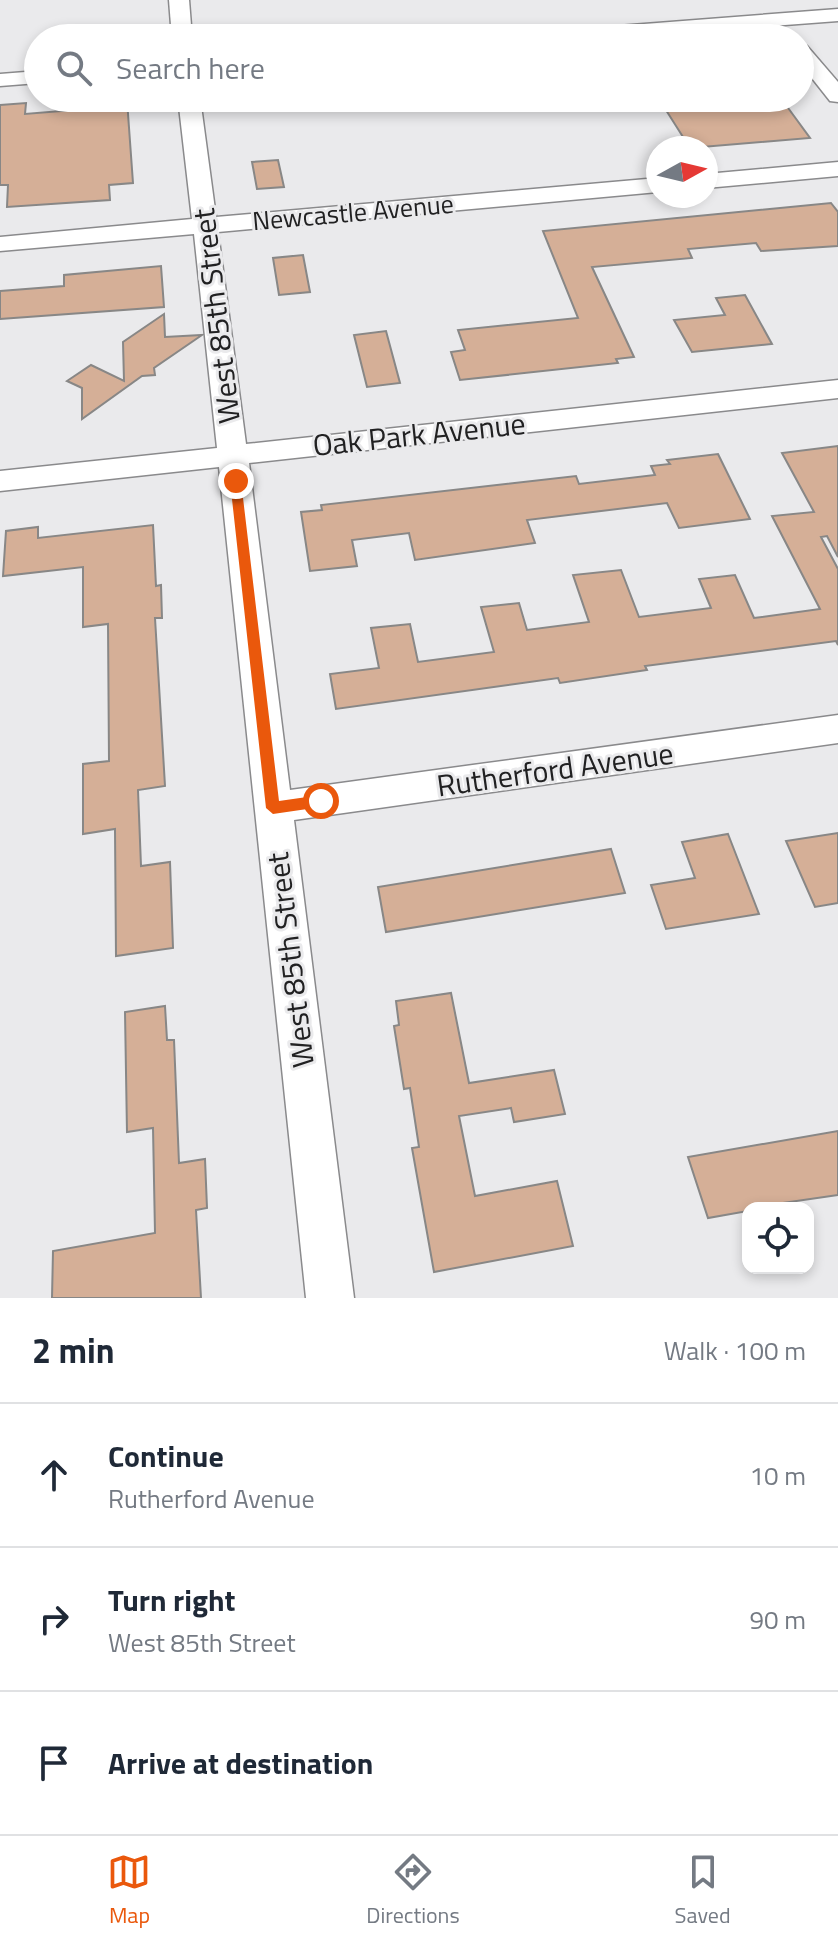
<!DOCTYPE html>
<meta charset="utf-8">
<style>
:root{--surface:#fff;--page:#f2f2f3;--text:#1f2937;--muted:#747a83;--line:#e0e1e3;--accent:#ea580c}
body{margin:0;font-family:"Titillium Web",sans-serif;background:var(--page);color:var(--text)}
.controls{position:absolute;right:24px;bottom:24px;display:grid;overflow:hidden;border-radius:16px;box-shadow:0 4px 12px #0003}
.controls button{width:72px;height:72px;display:grid;place-items:center;padding:0;border:0;border-bottom:2px solid var(--line);background:var(--surface);color:var(--text);font:40px sans-serif}
.compass{position:absolute;left:646px;top:136px;width:72px;height:72px;border-radius:50%;background:var(--surface);box-shadow:0 4px 12px #0003;rotate:82deg}
.stop{position:absolute;width:24px;height:24px;margin:-18px;border:6px solid #ea580c;border-radius:50%;background:#fff}
.stop.end{background:#ea580c;border-color:#fff;box-shadow:0 2px 8px #0008}
.list{margin:0;padding:0;list-style:none}
h2{display:flex;justify-content:space-between;align-items:center;height:104px;margin:0;padding:0 32px;font-size:34px}
h2 small{font-size:26px;font-weight:400;color:var(--muted)}
.list li{display:grid;grid-template-columns:52px 1fr auto;gap:24px;align-items:center;box-sizing:border-box;height:144px;padding:0 32px;border-top:2px solid var(--line)}
.list b{display:block;font-size:30px;white-space:nowrap}
.list p{margin:0;font-size:26px;white-space:nowrap;color:var(--muted)}
.list em{font-size:26px;font-style:normal;color:var(--muted)}
.icon{flex:none;width:44px;height:44px;fill:none;stroke:currentColor;stroke-width:2;stroke-linecap:round;stroke-linejoin:round}
.map{position:relative;flex:none;width:838px;height:1298px;overflow:hidden}
.search{position:absolute;background:var(--surface);box-shadow:0 4px 12px #0003;left:24px;right:24px;top:24px;height:88px;display:flex;align-items:center;gap:20px;box-sizing:border-box;padding:0 28px;border-radius:44px;color:var(--muted);font-size:30px}
.sheet{height:536px;background:var(--surface)}
nav{display:flex;justify-content:space-around;align-items:center;box-sizing:border-box;height:112px;border-top:2px solid var(--line);background:var(--surface);font-size:22px;color:var(--muted)}
nav a{display:grid;justify-items:center;gap:4px}
nav .on{color:var(--accent)}
.map>svg:first-child{display:block}
</style>
<div class="map">
<svg width="838" height="1298" viewBox="0 0 838 1298">
<rect width="100%" height="100%" fill="#eaeaec"/>
<g fill="#d5af97" stroke="#888786" stroke-width="2">
<polygon points="127,100 133,183 109,185 110,200 7,207 8,185 0,185 0,105 26,103 25,114 98,108 98,102"/>
<polygon points="783,101 810,138 690,148 664,107"/>
<polygon points="278,160 284,187 257,189 252,162"/>
<polygon points="831,203 838,212 838,246 761,251 756,243 688,249 692,258 592,267 634,357 616,359 618,363 460,380 451,352 465,350 458,330 578,318 543,231"/>
<polygon points="303,255 310,292 279,295 273,258"/>
<polygon points="161,266 164,307 0,319 0,291 64,286 64,275"/>
<polygon points="745,295 772,344 692,352 674,320 725,315 716,298"/>
<polygon points="164,314 165,337 202,335 154,368 155,375 142,376 82,419 82,388 67,381 91,365 124,381 123,342"/>
<polygon points="386,331 400,383 367,387 354,335"/>
<polygon points="838,446 838,557 827,536 821,537 838,569 838,645 836,641 783,648 645,666 647,670 560,683 558,678 336,709 330,674 379,668 371,628 410,624 418,662 494,652 481,607 519,603 527,630 589,622 573,575 621,570 639,617 711,608 699,579 735,575 754,618 820,609 772,516 814,512 782,453"/>
<polygon points="718,454 750,519 679,528 667,503 527,520 535,543 415,560 409,533 352,540 357,566 310,571 301,512 322,510 321,505 576,476 579,484 655,475 651,466 670,464 667,460"/>
<polygon points="153,525 156,586 161,585 162,618 155,618 165,786 138,790 141,866 170,862 173,948 116,956 115,829 83,834 83,764 109,761 108,624 83,627 83,567 3,576 6,531 38,527 38,538"/>
<polygon points="838,833 838,903 815,907 786,841"/>
<polygon points="728,834 759,914 666,929 651,885 695,878 682,842"/>
<polygon points="611,849 625,893 386,932 378,887"/>
<polygon points="451,993 469,1083 554,1070 565,1114 514,1122 511,1108 459,1116 475,1196 557,1181 573,1246 434,1272 412,1148 419,1147 410,1088 404,1089 394,1026 399,1025 396,1001"/>
<polygon points="165,1006 167,1040 174,1040 179,1163 205,1159 207,1208 196,1210 201,1298 52,1298 53,1251 155,1233 153,1128 127,1132 125,1012"/>
<polygon points="838,1131 838,1195 748,1208 748,1211 708,1218 688,1157"/>
</g>
<g fill="none" stroke-linecap="round" stroke-linejoin="round">
<g stroke="#8a8a8c" stroke-width="3">
<g id="street">
<polygon points="169,0 189,0 192,38 172,38"/>
<polygon points="838,9 838,21 617,38 530,38 540,32"/>
<polygon points="800,44 807,46 838,82 838,102 830,101 800,63"/>
<polygon points="38,71 38,83 0,86 0,74"/>
<polygon points="178,98 200,98 216,217 658,178 658,192 218,232 246,444 838,380 838,398 249,463 290,790 838,715 838,743 294,820 354,1298 306,1298 219,467 0,491 0,471 217,448 194,234 0,251 0,237 192,219"/>
<polygon points="838,162 838,176 706,188 706,174"/>
</g>
</g>
<use href="#street" fill="#fff" fill-rule="evenodd"/>
</g>
<polygon fill="#ea580c" points="236,477 241,481 279,801 321,795 328,801 321,807 273,814 266,808 230,481"/>
<g text-anchor="middle" dominant-baseline="central" stroke-width="6" stroke-linejoin="round" paint-order="stroke">
<g font-size="26" fill="#212122" stroke="#eaeaec">
<text transform="translate(353 212) rotate(-5)">Newcastle Avenue</text>
</g>
<g font-size="30" fill="#212122" stroke="#eaeaec">
<text transform="translate(216 316) rotate(-97)">West 85th Street</text>
<text transform="translate(419 434) rotate(-6)">Oak Park Avenue</text>
<text transform="translate(555 769) rotate(-8)">Rutherford Avenue</text>
<text transform="translate(290 960) rotate(-97)">West 85th Street</text>
</g>
</g>
</svg>
<div class="controls">
<button><svg class="icon" aria-label="locate" viewBox="0 0 24 24"><circle cx="12" cy="12" r="6"/><path d="M12 2v4M12 18v4M2 12h4M18 12h4"/></svg></button>
</div>
<svg class="compass" viewBox="-18 -18 36 36"><path d="M0-13l5 13h-10z" fill="#e53935"/><path d="M0 13l5-13h-10z" fill="#747a83"/></svg>
<div class="stop" style="left:321px;top:801px"></div>
<div class="stop end" style="left:236px;top:481px"></div>
<div class="search"><svg class="icon" aria-label="search" viewBox="0 0 24 24"><circle cx="10" cy="10" r="6"/><path d="M15 15l6 6"/></svg>Search here</div>
</div>
<section class="sheet">
<h2>2 min<small>Walk · 100 m</small></h2>
<ul class="list">
<li><svg class="icon" aria-label="ahead" viewBox="0 0 24 24"><path d="M12 20V5M6 11l6-6 6 6"/></svg><div><b>Continue</b><p>Rutherford Avenue</p></div><em>10 m</em></li>
<li><svg class="icon" aria-label="right" viewBox="0 0 24 24"><path d="M7 20v-9h11M14 6l5 5-5 5"/></svg><div><b>Turn right</b><p>West 85th Street</p></div><em>90 m</em></li>
<li><svg class="icon" aria-label="arrive" viewBox="0 0 24 24"><path d="M6 21V4h12l-3 4 3 4H6"/></svg><div><b>Arrive at destination</b></div></li>
</ul>
</section>
<nav>
<a class="on"><svg class="icon" aria-label="map" viewBox="0 0 24 24"><path d="M3 6l6-2 6 2 6-2v14l-6 2-6-2-6 2zM9 4v14M15 6v14"/></svg>Map</a>
<a><svg class="icon" aria-label="directions" viewBox="0 0 24 24"><path d="M12 3l9 9-9 9-9-9zM9 14v-3h6M13 9l2 2-2 2"/></svg>Directions</a>
<a><svg class="icon" aria-label="saved" viewBox="0 0 24 24"><path d="M7 4h10v16l-5-4-5 4z"/></svg>Saved</a>
</nav>
